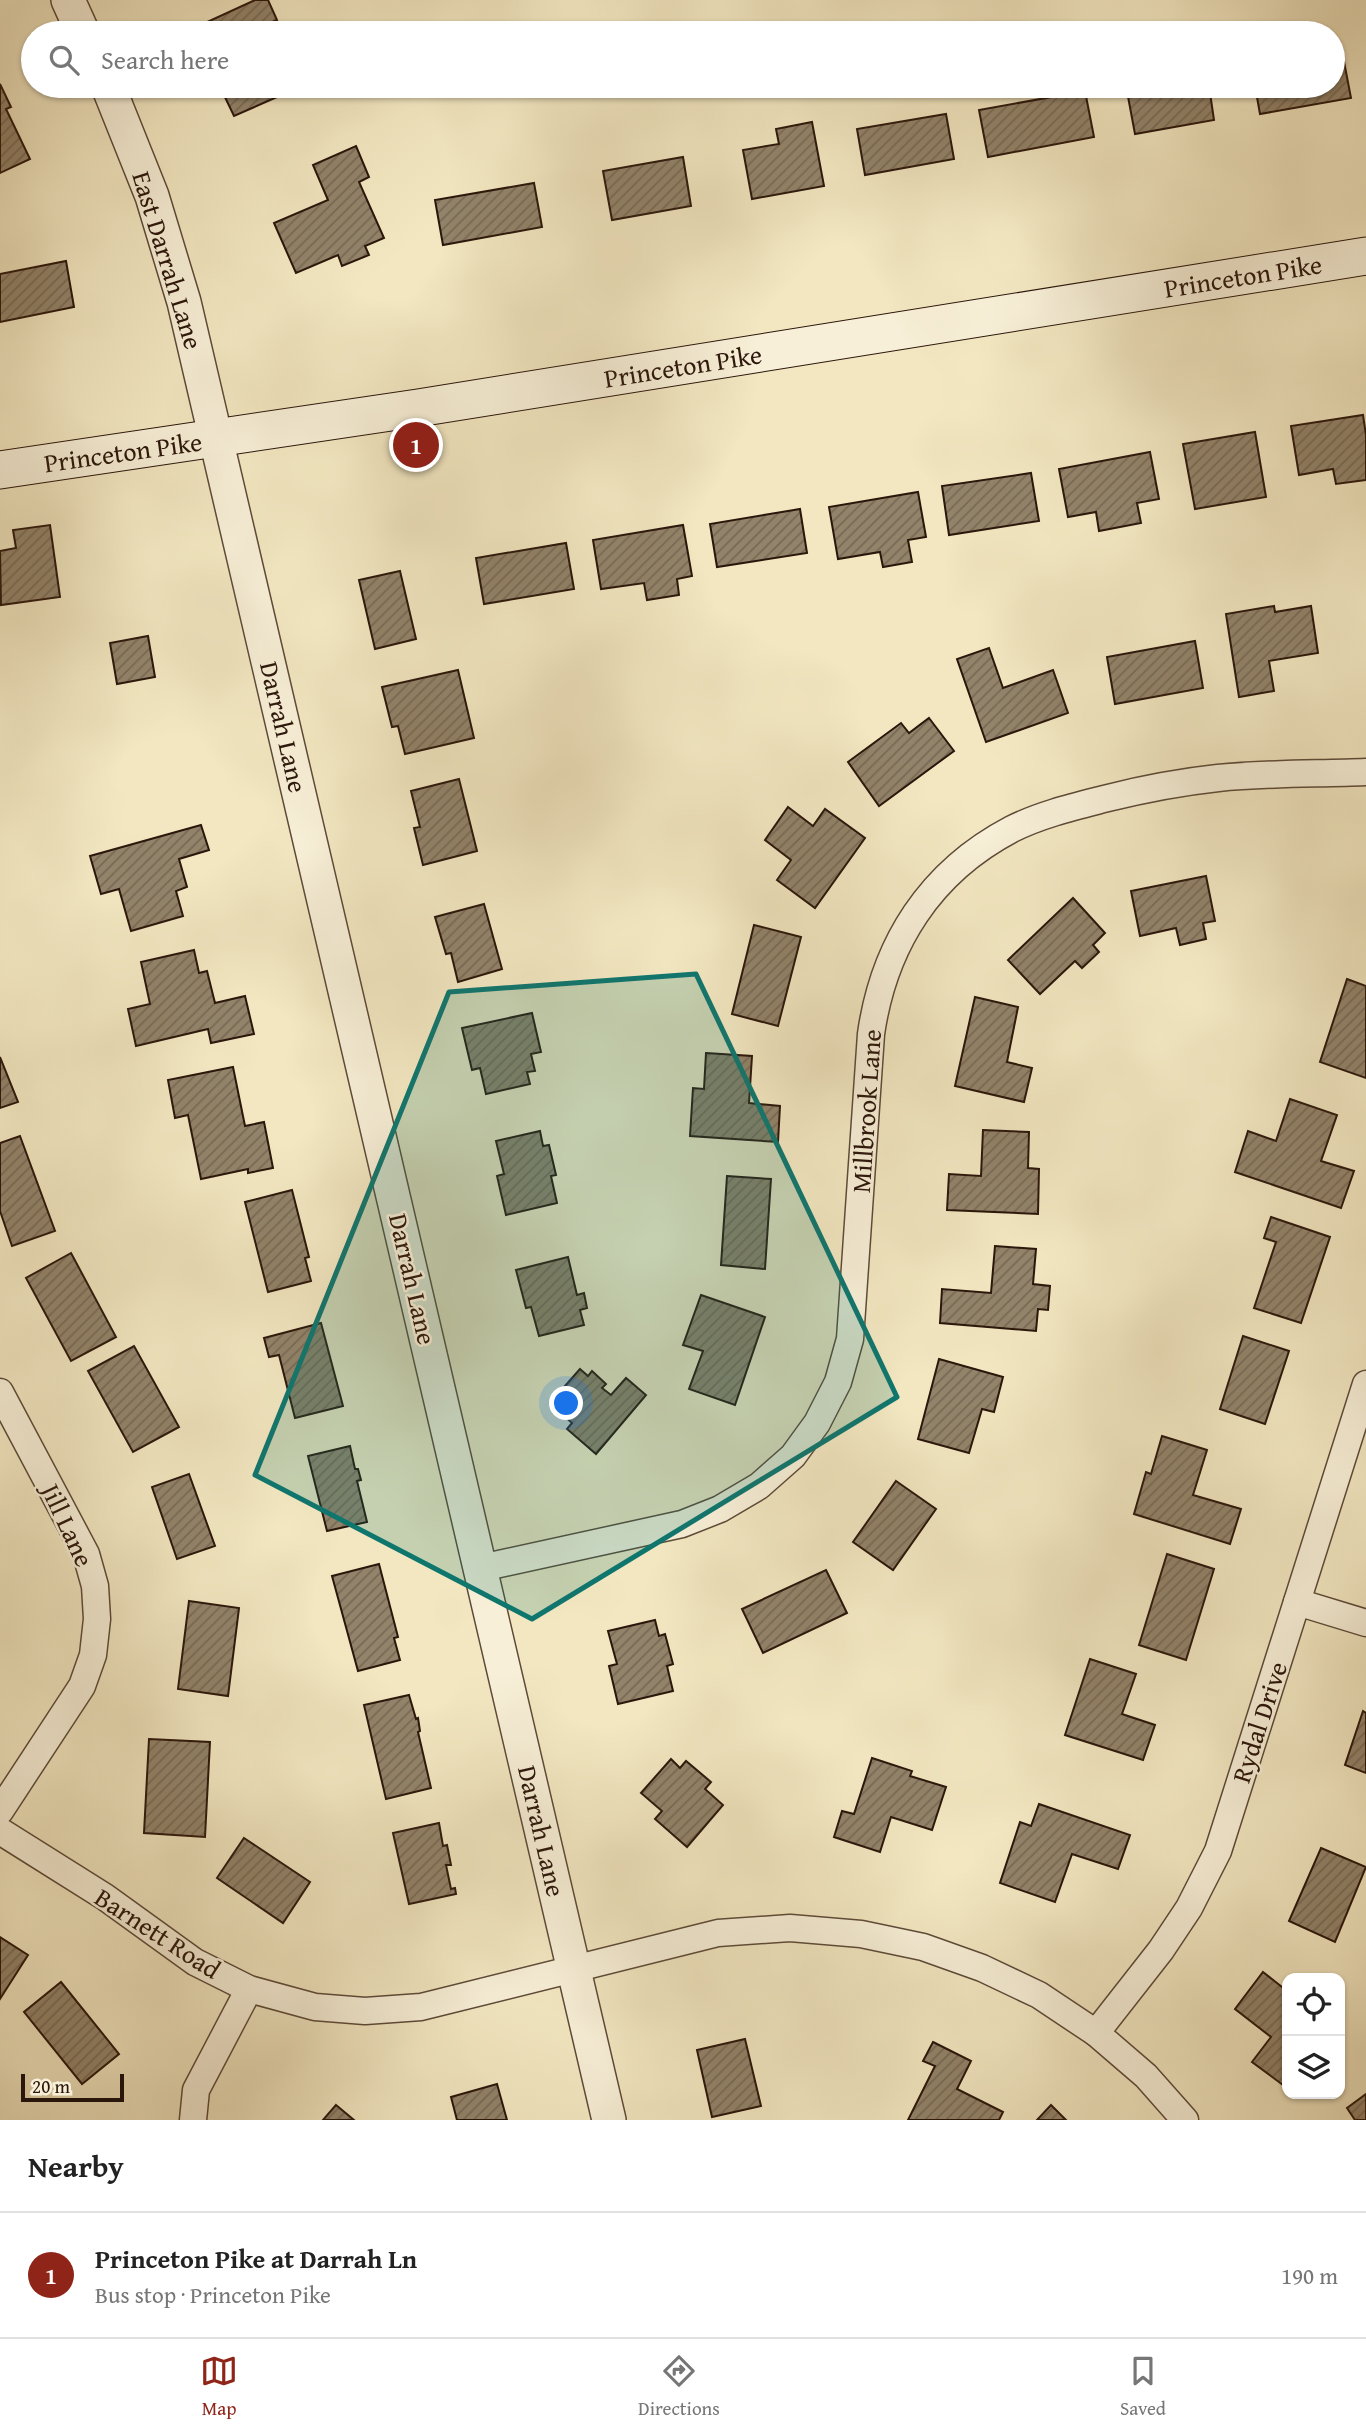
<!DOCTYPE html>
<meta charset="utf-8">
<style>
:root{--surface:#fff;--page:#f2f2f2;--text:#222;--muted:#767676;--line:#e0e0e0;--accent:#8f2418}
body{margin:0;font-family:"Gentium Book Plus",serif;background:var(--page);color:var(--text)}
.controls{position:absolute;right:21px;bottom:21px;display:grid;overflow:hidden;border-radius:14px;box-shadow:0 2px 5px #0004}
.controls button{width:63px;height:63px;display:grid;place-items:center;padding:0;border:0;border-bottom:2px solid var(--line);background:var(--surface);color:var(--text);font:35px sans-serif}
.scale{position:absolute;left:21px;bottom:18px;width:103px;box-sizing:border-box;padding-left:7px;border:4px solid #2b160b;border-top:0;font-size:19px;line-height:24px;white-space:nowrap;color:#2b160b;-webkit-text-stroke:5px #f7efd7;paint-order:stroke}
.you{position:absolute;left:567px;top:1404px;width:24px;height:24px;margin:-18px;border:5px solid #fff;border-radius:50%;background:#1a73e8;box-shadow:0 0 0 10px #1a73e833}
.badge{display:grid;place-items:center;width:46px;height:46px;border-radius:50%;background:var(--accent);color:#fff;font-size:23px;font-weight:700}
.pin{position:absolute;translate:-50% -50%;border:4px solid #fff;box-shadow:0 2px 7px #0006}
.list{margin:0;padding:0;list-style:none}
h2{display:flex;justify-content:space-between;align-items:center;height:91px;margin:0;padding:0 28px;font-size:30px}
h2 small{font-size:23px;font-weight:400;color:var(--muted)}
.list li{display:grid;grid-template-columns:46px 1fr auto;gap:21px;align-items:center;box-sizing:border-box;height:126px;padding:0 28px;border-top:2px solid var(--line)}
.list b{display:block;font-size:26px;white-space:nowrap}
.list p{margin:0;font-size:23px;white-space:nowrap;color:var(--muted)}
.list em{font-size:23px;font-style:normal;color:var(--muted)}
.icon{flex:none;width:38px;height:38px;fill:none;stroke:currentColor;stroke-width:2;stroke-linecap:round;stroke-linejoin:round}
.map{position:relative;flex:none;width:1366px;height:2120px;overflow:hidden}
.search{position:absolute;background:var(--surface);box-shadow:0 2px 5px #0004;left:21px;right:21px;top:21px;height:77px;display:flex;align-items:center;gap:18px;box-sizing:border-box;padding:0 24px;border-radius:38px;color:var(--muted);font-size:26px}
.sheet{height:217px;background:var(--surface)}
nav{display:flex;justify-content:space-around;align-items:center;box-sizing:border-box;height:98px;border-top:2px solid var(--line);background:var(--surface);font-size:19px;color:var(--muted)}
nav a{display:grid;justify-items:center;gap:4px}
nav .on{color:var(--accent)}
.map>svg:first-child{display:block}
</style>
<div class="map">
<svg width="1366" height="2120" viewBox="0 0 1366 2120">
<defs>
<pattern id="building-hatch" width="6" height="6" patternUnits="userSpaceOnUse" patternTransform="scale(1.75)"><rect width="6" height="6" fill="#92836a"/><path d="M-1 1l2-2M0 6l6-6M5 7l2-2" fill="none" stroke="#776a55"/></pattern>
</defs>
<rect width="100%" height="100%" fill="#f2e7c1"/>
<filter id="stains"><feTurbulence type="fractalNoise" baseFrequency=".00286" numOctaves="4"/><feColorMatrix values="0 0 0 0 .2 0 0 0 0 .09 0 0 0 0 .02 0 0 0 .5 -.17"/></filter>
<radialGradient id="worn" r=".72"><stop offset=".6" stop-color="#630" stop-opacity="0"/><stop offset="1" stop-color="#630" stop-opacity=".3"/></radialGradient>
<g fill="url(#building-hatch)" stroke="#2b160b" stroke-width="2">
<polygon points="255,0 268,0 277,20 266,25 270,33 210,33 205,23"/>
<polygon points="1342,51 1351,98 1260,114 1255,86 1333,86 1333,52"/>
<polygon points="0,84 11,107 6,109 30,159 0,173"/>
<polygon points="229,86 280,86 284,94 234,116 223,93 231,90"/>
<polygon points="1126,86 1209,86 1214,120 1135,134"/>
<polygon points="1085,91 1094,137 988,157 979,110"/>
<polygon points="946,114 954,159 865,175 857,129"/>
<polygon points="812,122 824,186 752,199 743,150 779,144 776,129"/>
<polygon points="356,146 369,177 359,182 384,238 365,246 369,255 342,266 338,255 296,273 274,223 328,200 313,165"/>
<polygon points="683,157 691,206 612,220 603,171"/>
<polygon points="534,183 542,227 443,245 435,200"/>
<polygon points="66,261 74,307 0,322 0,274"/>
<polygon points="1363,415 1366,435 1366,480 1336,484 1333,469 1299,475 1291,426"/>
<polygon points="1255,432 1266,497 1195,509 1183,444"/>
<polygon points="1150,452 1159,499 1137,503 1141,523 1099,531 1096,512 1068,517 1059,469"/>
<polygon points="1031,473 1039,521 949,535 942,486"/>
<polygon points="918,492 926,537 908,540 912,562 883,567 880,552 838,559 829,507"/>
<polygon points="800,509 807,553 717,567 710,524"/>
<polygon points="50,525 60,597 1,605 0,551 16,548 13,530"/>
<polygon points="683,525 692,576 677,579 679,595 647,600 644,583 601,589 593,540"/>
<polygon points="566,543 574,589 484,604 476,558"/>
<polygon points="400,571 416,639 375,649 359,580"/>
<polygon points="1274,606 1275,612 1311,606 1318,653 1269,661 1274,691 1239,697 1226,614"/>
<polygon points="148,636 155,677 117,684 110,643"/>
<polygon points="1195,641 1203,688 1115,704 1107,657"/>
<polygon points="989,648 1003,688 1053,670 1068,713 986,742 957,659"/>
<polygon points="458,670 474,738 405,754 398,726 392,727 382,687"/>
<polygon points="929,718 954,751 879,806 848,762 901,723 909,733"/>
<polygon points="459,779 477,851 423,865 414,828 420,827 411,791"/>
<polygon points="788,807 813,826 825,809 865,838 815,908 777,880 791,860 765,840"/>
<polygon points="201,825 209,850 179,859 187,887 176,891 183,916 131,931 119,889 101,894 90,856"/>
<polygon points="1206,876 1215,921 1203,923 1206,939 1180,945 1176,928 1140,936 1131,891"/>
<polygon points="1073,898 1105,933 1093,945 1099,952 1082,968 1075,961 1040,994 1008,960"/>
<polygon points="484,904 502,969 458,982 451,953 446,954 435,917"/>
<polygon points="754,925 801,937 778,1026 732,1014"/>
<polygon points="194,950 199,973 207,971 215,1003 245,996 254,1034 211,1043 208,1029 136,1046 128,1009 150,1004 141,962"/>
<polygon points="1347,979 1366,986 1366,1078 1320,1062"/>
<polygon points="975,997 1018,1007 1007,1062 1032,1068 1024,1102 955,1086"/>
<polygon points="532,1013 541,1052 531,1054 535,1071 527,1072 530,1084 486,1094 480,1068 472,1070 462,1028"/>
<polygon points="706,1053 752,1056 749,1103 780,1106 778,1142 690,1136 693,1088 704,1089"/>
<polygon points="0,1057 18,1102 0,1108"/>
<polygon points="233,1067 245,1126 264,1122 273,1168 248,1173 248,1169 201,1179 188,1115 175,1118 168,1080"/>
<polygon points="1290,1099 1337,1115 1321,1161 1354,1171 1341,1208 1235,1172 1248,1131 1276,1141"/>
<polygon points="983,1130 1029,1132 1028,1168 1039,1169 1038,1214 947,1210 949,1174 981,1176"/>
<polygon points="540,1131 543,1146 549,1145 556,1175 551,1176 557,1203 506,1215 497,1176 504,1174 496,1141"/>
<polygon points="20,1136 55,1231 12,1246 0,1211 0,1143"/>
<polygon points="727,1176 771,1179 765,1269 721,1265"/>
<polygon points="292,1190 309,1257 305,1258 311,1281 268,1292 245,1202"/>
<polygon points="1271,1217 1330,1237 1301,1323 1254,1308 1276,1242 1264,1238"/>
<polygon points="995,1246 1036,1249 1033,1284 1050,1286 1048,1310 1038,1309 1036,1331 940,1323 942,1289 991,1293"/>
<polygon points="71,1253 116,1337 71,1361 26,1278"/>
<polygon points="568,1257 577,1295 584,1293 587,1308 580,1310 584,1325 539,1336 531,1307 526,1308 516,1270"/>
<polygon points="701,1295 765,1317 735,1405 689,1389 703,1351 683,1345"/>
<polygon points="321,1323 343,1406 295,1418 279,1355 269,1357 264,1338"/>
<polygon points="1243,1336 1289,1351 1265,1424 1220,1409"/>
<polygon points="134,1346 179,1427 133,1452 88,1371"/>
<polygon points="939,1359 1003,1377 994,1412 982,1409 969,1453 918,1439"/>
<polygon points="580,1369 588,1376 592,1371 606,1384 602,1388 611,1395 626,1378 646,1395 596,1454 567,1429 572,1423 550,1403"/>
<polygon points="1162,1436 1207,1450 1193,1495 1241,1509 1230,1544 1134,1514 1146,1472 1151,1474"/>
<polygon points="350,1446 355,1469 358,1469 361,1480 357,1481 367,1522 327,1531 308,1456"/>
<polygon points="189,1474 215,1546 177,1559 152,1487"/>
<polygon points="896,1481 936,1509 893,1570 853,1542"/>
<polygon points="1167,1554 1214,1569 1186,1660 1139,1645"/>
<polygon points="379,1564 398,1637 394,1638 400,1660 358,1671 332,1576"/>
<polygon points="826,1570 847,1613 763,1653 742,1609"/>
<polygon points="189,1601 239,1608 228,1696 178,1689"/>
<polygon points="655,1620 659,1636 665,1634 673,1664 667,1666 673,1691 618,1704 609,1666 617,1664 608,1631"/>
<polygon points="1090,1659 1136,1674 1122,1714 1155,1725 1143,1760 1065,1735"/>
<polygon points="409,1695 416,1719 418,1718 420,1731 418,1732 431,1788 386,1799 364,1705"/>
<polygon points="1363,1711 1366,1713 1366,1773 1345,1765"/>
<polygon points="149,1739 210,1742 205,1837 144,1833"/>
<polygon points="872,1758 912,1771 910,1776 946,1787 932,1830 891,1817 880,1852 834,1837 842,1811 854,1814"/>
<polygon points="671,1759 680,1768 686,1761 711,1782 705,1789 723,1805 687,1847 655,1819 662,1811 641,1793"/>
<polygon points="1039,1804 1130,1835 1118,1869 1072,1854 1055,1902 1000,1883 1020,1822 1031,1826"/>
<polygon points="439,1823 443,1846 447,1845 451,1865 446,1865 451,1889 455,1888 456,1894 409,1904 393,1833"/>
<polygon points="244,1838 310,1882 283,1923 217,1878"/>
<polygon points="1321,1848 1366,1867 1335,1942 1289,1921"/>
<polygon points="0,1937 28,1955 0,1999"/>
<polygon points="1263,1972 1287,1991 1287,2088 1252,2062 1271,2037 1235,2009"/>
<polygon points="61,1982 119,2054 82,2084 24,2012"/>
<polygon points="745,2039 761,2106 712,2117 697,2050"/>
<polygon points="933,2042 971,2061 957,2089 1003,2112 999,2120 908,2120 935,2066 923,2061"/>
<polygon points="497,2084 507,2120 457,2120 451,2097"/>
<polygon points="1366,2094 1366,2120 1355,2120 1347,2108"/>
<polygon points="336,2105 354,2120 323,2120"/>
<polygon points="1051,2105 1066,2120 1037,2120"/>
</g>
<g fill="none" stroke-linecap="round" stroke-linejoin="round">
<g stroke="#5d4a38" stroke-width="29">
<g id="minor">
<polyline points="0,1392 86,1554 95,1586 97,1619 93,1655 82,1686 0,1811"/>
<path d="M481,1568l201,-44 38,-15 39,-23 34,-30 24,-33 21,-41 12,-43 21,-305c13,-90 59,-162 141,-205 30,-15 65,-23 96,-31 36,-9 73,-16 110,-20 49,-5 99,-4 148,-6"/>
<polyline points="1297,1602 1366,1623"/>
<polyline points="0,1831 105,1897 195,1962 249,1989 315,2007 365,2011 421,2007 718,1933 790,1928 861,1934 923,1947 982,1968 1039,1995 1096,2033 1146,2076 1185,2120"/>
<polyline points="1096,2033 1161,1950 1189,1908 1218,1851 1366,1384"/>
<polyline points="193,2120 196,2090 249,1989"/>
</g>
</g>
<g stroke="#5d4a38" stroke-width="36">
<g id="tertiary">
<polyline points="68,0 83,33"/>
<polyline points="108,86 152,196 184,302 609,2120"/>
</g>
</g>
<g stroke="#2b160b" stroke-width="39">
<polyline id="secondary" points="0,470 418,408 1366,256"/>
</g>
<use href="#minor" stroke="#f7efd7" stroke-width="26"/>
<use href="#tertiary" stroke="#f7efd7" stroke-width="33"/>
<use href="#secondary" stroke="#f7efd7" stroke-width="37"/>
</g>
<path fill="#0f766e" fill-opacity="0.2" stroke="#0f766e" stroke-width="5" stroke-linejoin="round" d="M696,974l201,423 -365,222 -277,-144 194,-483z"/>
<g text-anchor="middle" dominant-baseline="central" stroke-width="5" stroke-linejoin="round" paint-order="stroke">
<g font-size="26" fill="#2b160b" stroke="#f7efd7">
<text transform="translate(168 260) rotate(73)">East Darrah Lane</text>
<text transform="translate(1243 276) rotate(-9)">Princeton Pike</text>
<text transform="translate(683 366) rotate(-9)">Princeton Pike</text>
<text transform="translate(123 452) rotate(-8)">Princeton Pike</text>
<text transform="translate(284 727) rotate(77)">Darrah Lane</text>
<text transform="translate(866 1111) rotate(-86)">Millbrook Lane</text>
<text transform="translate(413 1279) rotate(77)">Darrah Lane</text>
<text transform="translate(68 1525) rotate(65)">Jill Lane</text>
<text transform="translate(1259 1722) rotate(-72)">Rydal Drive</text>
<text transform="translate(542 1831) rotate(77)">Darrah Lane</text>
<text transform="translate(158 1933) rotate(33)">Barnett Road</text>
</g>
</g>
<rect width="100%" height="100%" filter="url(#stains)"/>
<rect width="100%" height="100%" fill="url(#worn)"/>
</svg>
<div class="controls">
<button><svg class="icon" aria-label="locate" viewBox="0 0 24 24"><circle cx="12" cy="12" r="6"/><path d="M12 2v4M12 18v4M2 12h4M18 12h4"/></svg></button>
<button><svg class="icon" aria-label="layers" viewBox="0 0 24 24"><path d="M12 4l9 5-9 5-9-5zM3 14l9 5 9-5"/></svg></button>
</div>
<div class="scale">20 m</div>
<div class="you"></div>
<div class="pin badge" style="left:416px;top:445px">1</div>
<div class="search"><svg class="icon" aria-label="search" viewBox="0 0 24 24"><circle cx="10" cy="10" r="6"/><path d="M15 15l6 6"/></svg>Search here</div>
</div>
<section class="sheet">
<h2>Nearby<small></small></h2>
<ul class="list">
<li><span class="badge">1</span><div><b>Princeton Pike at Darrah Ln</b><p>Bus stop · Princeton Pike</p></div><em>190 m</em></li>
</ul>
</section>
<nav>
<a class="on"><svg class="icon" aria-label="map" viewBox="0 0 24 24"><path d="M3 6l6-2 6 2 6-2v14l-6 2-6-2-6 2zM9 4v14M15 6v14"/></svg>Map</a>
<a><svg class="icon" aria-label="directions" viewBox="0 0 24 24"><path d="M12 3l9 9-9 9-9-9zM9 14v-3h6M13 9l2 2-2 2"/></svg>Directions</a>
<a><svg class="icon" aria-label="saved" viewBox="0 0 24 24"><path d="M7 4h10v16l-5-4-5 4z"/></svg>Saved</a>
</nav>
